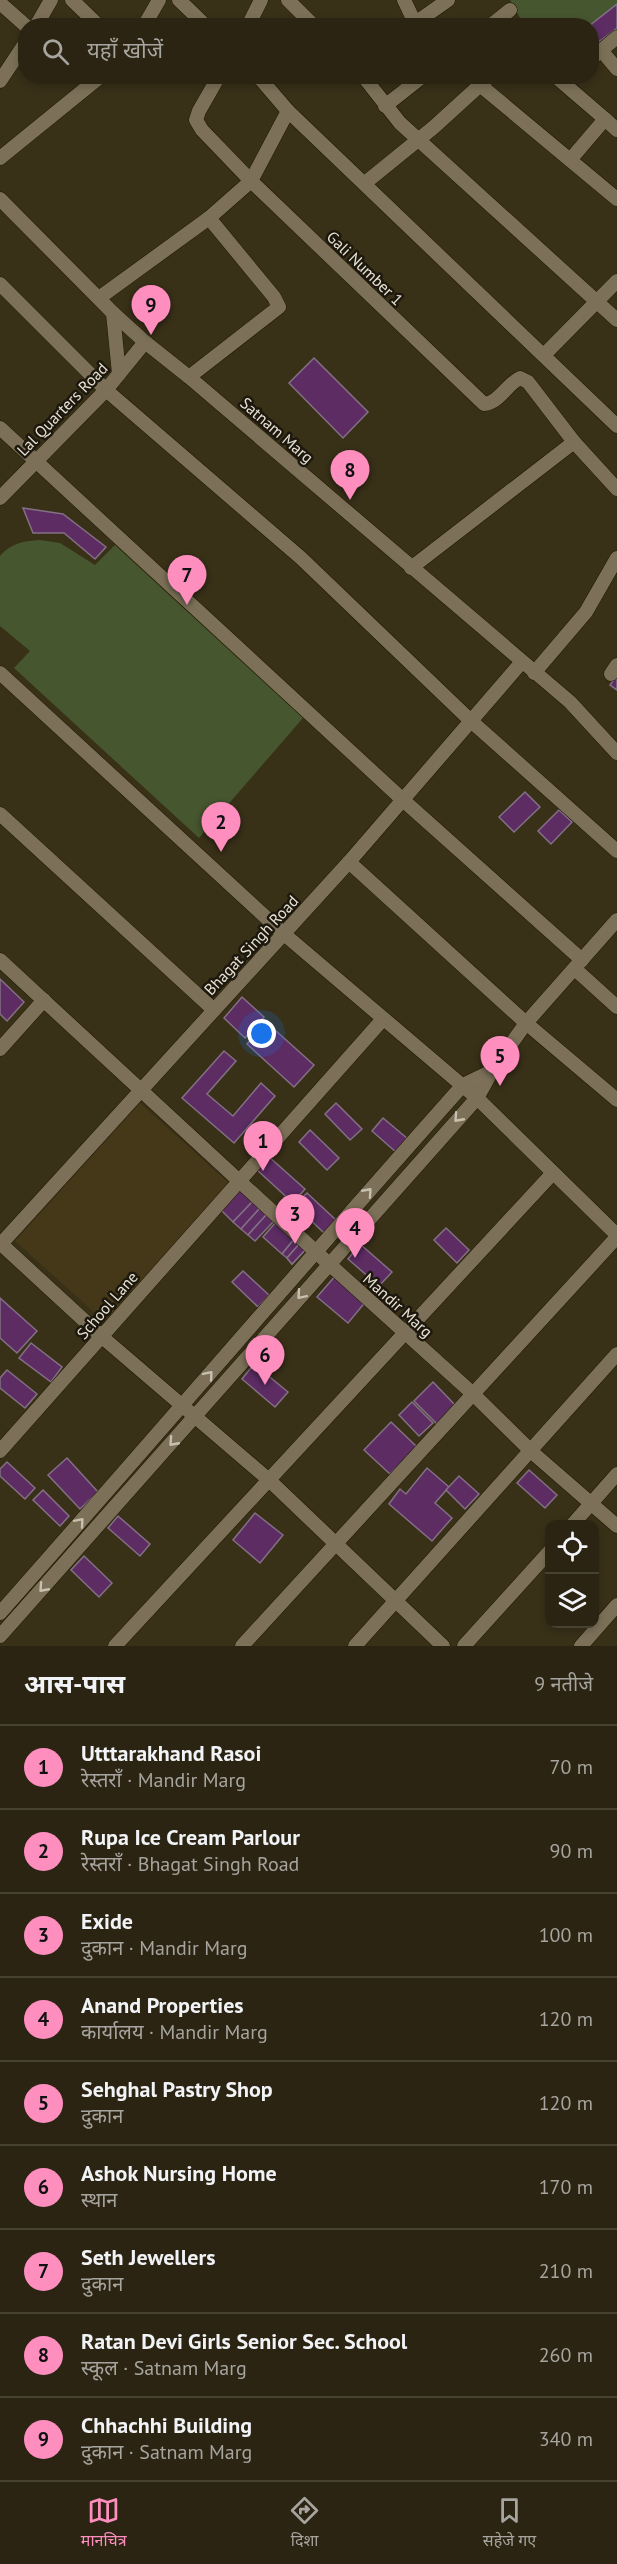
<!DOCTYPE html>
<html lang="hi">
<meta charset="utf-8">
<style>
:root{--surface:#2b2412;--page:#373020;--text:#f1f3f6;--muted:#a6a49f;--line:#474132;--accent:#fe8ebe}
body{margin:0;font-family:"PT Sans","Noto Sans Devanagari",sans-serif;background:var(--page);color:var(--text)}
.controls{position:absolute;right:18px;bottom:18px;display:grid;overflow:hidden;border-radius:12px;box-shadow:0 3px 9px #0003}
.controls button{width:54px;height:54px;display:grid;place-items:center;padding:0;border:0;border-bottom:2px solid var(--line);background:var(--surface);color:var(--text);font:30px sans-serif}
.you{position:absolute;left:262px;top:1034px;width:21px;height:21px;margin:-15px;border:4px solid #fff;border-radius:50%;background:#1a73e8;box-shadow:0 0 0 9px #1a73e833}
.badge{display:grid;place-items:center;width:39px;height:39px;border-radius:50%;background:var(--accent);color:#111;font-size:20px;font-weight:700}
.pin{position:absolute;translate:-50% -50px;filter:drop-shadow(0 2px 3px #0008)}
.pin::after{content:'';position:absolute;top:32px;width:21px;height:18px;background:inherit;clip-path:polygon(0 0,100% 0,50% 100%)}
.list{margin:0;padding:0;list-style:none}
h2{display:flex;justify-content:space-between;align-items:center;height:78px;margin:0;padding:0 24px;font-size:26px}
h2 small{font-size:20px;font-weight:400;color:var(--muted)}
.list li{display:grid;grid-template-columns:39px 1fr auto;gap:18px;align-items:center;box-sizing:border-box;height:84px;padding:0 24px;border-top:2px solid var(--line)}
.list b{display:block;font-size:22px;white-space:nowrap}
.list p{margin:0;font-size:20px;white-space:nowrap;color:var(--muted)}
.list em{font-size:20px;font-style:normal;color:var(--muted)}
.icon{flex:none;width:33px;height:33px;fill:none;stroke:currentColor;stroke-width:2;stroke-linecap:round;stroke-linejoin:round}
.map{position:relative;flex:none;width:617px;height:1646px;overflow:hidden}
.search{position:absolute;background:var(--surface);box-shadow:0 3px 9px #0003;left:18px;right:18px;top:18px;height:66px;display:flex;align-items:center;gap:15px;box-sizing:border-box;padding:0 21px;border-radius:24px;color:var(--muted);font-size:22px}
.sheet{height:834px;background:var(--surface)}
nav{display:flex;justify-content:space-around;align-items:center;box-sizing:border-box;height:84px;border-top:2px solid var(--line);background:var(--surface);font-size:16px;color:var(--muted)}
nav a{display:grid;justify-items:center;gap:3px}
nav .on{color:var(--accent)}
.map>svg:first-child{display:block}
</style>
<div class="map">
<svg width="617" height="1646" viewBox="0 0 617 1646">
<rect width="100%" height="100%" fill="#393018"/>
<polygon fill="#453819" points="140,1103 230,1184 105,1322 15,1241"/>
<g fill="#46562f">
<polygon points="510,0 617,0 617,42 592,60 592,26 524,25"/>
<path d="M40,540l20,3 35,22 20,-20 188,173 -104,120 -185,-170 16,-17 -30,-25v-70c11,-13 24,-15 40,-16z"/>
</g>
<g fill="#5c2c63" stroke="#837085" stroke-width="1.5">
<polygon points="617,4 617,28 592,47 592,26 589,26"/>
<polygon points="314,358 368,412 343,438 289,383"/>
<polygon points="23,508 63,514 106,547 95,559 64,533 33,533"/>
<polygon points="617,675 617,690 610,685"/>
<polygon points="525,792 540,807 514,832 499,817"/>
<polygon points="559,810 572,822 551,844 538,831"/>
<polygon points="0,979 24,1002 7,1021 0,1014"/>
<polygon points="242,997 264,1017 245,1038 224,1018"/>
<polygon points="266,1022 314,1065 294,1087 247,1044"/>
<polygon points="224,1051 236,1061 207,1094 233,1116 261,1083 275,1096 234,1143 182,1098"/>
<polygon points="336,1103 362,1129 350,1140 325,1114"/>
<polygon points="383,1118 408,1139 397,1153 372,1131"/>
<polygon points="310,1130 339,1158 327,1170 299,1142"/>
<polygon points="268,1156 305,1189 293,1203 256,1169"/>
<polygon points="236,1186 253,1201 233,1222 218,1207"/>
<polygon points="307,1193 336,1220 324,1233 295,1205"/>
<polygon points="253,1201 260,1208 241,1229 233,1222"/>
<polygon points="260,1208 267,1214 248,1235 241,1229"/>
<polygon points="267,1214 274,1221 255,1241 248,1235"/>
<polygon points="276,1222 294,1239 282,1254 263,1237"/>
<polygon points="446,1228 469,1250 457,1263 434,1240"/>
<polygon points="296,1237 302,1242 287,1258 282,1254"/>
<polygon points="300,1243 306,1249 292,1264 287,1258"/>
<polygon points="300,1243 306,1249 292,1264 287,1258"/>
<polygon points="360,1244 392,1272 379,1286 348,1259"/>
<polygon points="243,1271 269,1295 258,1307 232,1282"/>
<polygon points="337,1274 367,1300 348,1323 317,1297"/>
<polygon points="0,1298 37,1331 17,1353 0,1338"/>
<polygon points="31,1343 62,1367 51,1382 19,1358"/>
<polygon points="254,1364 288,1392 275,1407 242,1379"/>
<polygon points="7,1370 37,1394 25,1408 0,1388 0,1378"/>
<polygon points="433,1382 456,1406 437,1424 414,1401"/>
<polygon points="412,1402 433,1423 419,1436 399,1415"/>
<polygon points="391,1422 417,1447 390,1474 364,1450"/>
<polygon points="67,1458 98,1492 80,1509 48,1475"/>
<polygon points="7,1462 35,1488 25,1499 0,1476 0,1469"/>
<polygon points="427,1468 449,1487 435,1503 452,1518 432,1541 389,1504 400,1489 406,1494"/>
<polygon points="529,1470 557,1495 545,1508 517,1483"/>
<polygon points="459,1476 479,1494 465,1509 446,1490"/>
<polygon points="43,1490 69,1516 60,1526 33,1500"/>
<polygon points="255,1513 283,1535 260,1563 233,1540"/>
<polygon points="118,1516 150,1544 140,1556 108,1528"/>
<polygon points="84,1556 112,1583 99,1597 71,1570"/>
</g>
<g fill="none" stroke-linecap="round" stroke-linejoin="round">
<g stroke="#201702" stroke-width="15">
<g id="minor">
<polyline points="72,0 99,26"/>
<polyline points="179,0 206,26"/>
<polyline points="288,0 314,26"/>
<polyline points="404,0 415,23"/>
<polyline points="0,3 26,26"/>
<polyline points="36,26 51,0"/>
<polyline points="144,26 159,0"/>
<polyline points="248,26 261,0"/>
<polyline points="411,26 448,0"/>
<polyline points="490,26 510,10"/>
<polyline points="601,50 617,69"/>
<polyline points="592,58 617,37"/>
<path d="M219,76l-20,35 -3,9 6,10 49,51 233,223c15,-1 23,-20 36,-26l8,4 46,60 43,47"/>
<polyline points="258,76 288,111 617,426"/>
<polyline points="363,76 400,123 617,320"/>
<polyline points="555,76 605,119 570,160"/>
<polyline points="0,81 26,42"/>
<polyline points="480,85 617,199"/>
<polyline points="385,106 423,76"/>
<polyline points="605,119 617,130"/>
<polyline points="0,158 101,76"/>
<polyline points="365,183 434,127 490,76"/>
<polyline points="0,199 113,313 145,342 189,377 570,702 617,753"/>
<polyline points="0,284 106,390 301,558 471,721 617,851"/>
<polyline points="99,298 209,218 251,181 288,111"/>
<polyline points="113,313 119,374"/>
<polyline points="544,355 617,281"/>
<polyline points="189,377 279,307 274,297 209,218"/>
<polyline points="0,428 403,800 582,960"/>
<polyline points="0,498 106,390 145,342"/>
<polyline points="411,568 574,442"/>
<polyline points="0,673 284,934 477,1098 617,1235"/>
<polyline points="534,673 586,612 617,558"/>
<polyline points="611,674 617,665"/>
<polyline points="0,814 214,1010"/>
<polyline points="349,862 526,1023 617,1100"/>
<polyline points="0,960 328,1263 472,1393 533,1453 617,1526"/>
<polyline points="575,969 617,1007"/>
<polyline points="0,1049 44,1000"/>
<polyline points="0,1243 101,1336 269,1480 443,1646"/>
<polyline points="0,1245 349,862 521,663"/>
<polyline points="0,1451 383,1019"/>
<polyline points="573,1524 617,1474"/>
<path d="M0,1613c155,-175 307,-353 463,-528l29,-14"/>
<polyline points="0,1636 477,1098 492,1071 526,1023 617,920"/>
<polyline points="115,1646 552,1174"/>
<polyline points="242,1646 617,1237"/>
<polyline points="355,1646 617,1354"/>
<polyline points="464,1646 550,1551"/>
<polyline points="581,1646 617,1605"/>
</g>
</g>
<use href="#minor" stroke="#7c7158" stroke-width="14"/>
</g>
<defs><path id="oneway-chevron" d="M-2-3.5L2.5 0L-2 3.5" fill="none" stroke-width="1.6" stroke-linecap="round" stroke-linejoin="round" transform="scale(1.5)"/></defs>
<g stroke="#c8c0af">
<use href="#oneway-chevron" transform="translate(458 1118) rotate(132)"/>
<use href="#oneway-chevron" transform="translate(368 1192) rotate(-48)"/>
<use href="#oneway-chevron" transform="translate(301 1295) rotate(131)"/>
<use href="#oneway-chevron" transform="translate(209 1375) rotate(-50)"/>
<use href="#oneway-chevron" transform="translate(173 1442) rotate(132)"/>
<use href="#oneway-chevron" transform="translate(80 1522) rotate(-49)"/>
<use href="#oneway-chevron" transform="translate(43 1588) rotate(132)"/>
</g>
<g text-anchor="middle" dominant-baseline="central" stroke-width="5" stroke-linejoin="round" paint-order="stroke">
<g font-size="16" fill="#e8e2d4" stroke="#1d180e">
<text transform="translate(365 268) rotate(44)">Gali Number 1</text>
<text transform="translate(62 409) rotate(-46)">Lal Quarters Road</text>
<text transform="translate(277 430) rotate(41)">Satnam Marg</text>
<text transform="translate(251 945) rotate(-47)">Bhagat Singh Road</text>
<text transform="translate(107 1305) rotate(-49)">School Lane</text>
<text transform="translate(398 1305) rotate(42)">Mandir Marg</text>
</g>
</g>
</svg>
<div class="controls">
<button><svg class="icon" aria-label="locate" viewBox="0 0 24 24"><circle cx="12" cy="12" r="6"/><path d="M12 2v4M12 18v4M2 12h4M18 12h4"/></svg></button>
<button><svg class="icon" aria-label="layers" viewBox="0 0 24 24"><path d="M12 4l9 5-9 5-9-5zM3 14l9 5 9-5"/></svg></button>
</div>
<div class="you"></div>
<div class="pin badge" style="left:263px;top:1171px">1</div>
<div class="pin badge" style="left:221px;top:852px">2</div>
<div class="pin badge" style="left:295px;top:1244px">3</div>
<div class="pin badge" style="left:355px;top:1258px">4</div>
<div class="pin badge" style="left:500px;top:1086px">5</div>
<div class="pin badge" style="left:265px;top:1385px">6</div>
<div class="pin badge" style="left:187px;top:605px">7</div>
<div class="pin badge" style="left:350px;top:500px">8</div>
<div class="pin badge" style="left:151px;top:335px">9</div>
<div class="search"><svg class="icon" aria-label="search" viewBox="0 0 24 24"><circle cx="10" cy="10" r="6"/><path d="M15 15l6 6"/></svg>यहाँ खोजें</div>
</div>
<section class="sheet">
<h2>आस-पास<small>9 नतीजे</small></h2>
<ul class="list">
<li><span class="badge">1</span><div><b>Utttarakhand Rasoi</b><p>रेस्तराँ · Mandir Marg</p></div><em>70 m</em></li>
<li><span class="badge">2</span><div><b>Rupa Ice Cream Parlour</b><p>रेस्तराँ · Bhagat Singh Road</p></div><em>90 m</em></li>
<li><span class="badge">3</span><div><b>Exide</b><p>दुकान · Mandir Marg</p></div><em>100 m</em></li>
<li><span class="badge">4</span><div><b>Anand Properties</b><p>कार्यालय · Mandir Marg</p></div><em>120 m</em></li>
<li><span class="badge">5</span><div><b>Sehghal Pastry Shop</b><p>दुकान</p></div><em>120 m</em></li>
<li><span class="badge">6</span><div><b>Ashok Nursing Home</b><p>स्थान</p></div><em>170 m</em></li>
<li><span class="badge">7</span><div><b>Seth Jewellers</b><p>दुकान</p></div><em>210 m</em></li>
<li><span class="badge">8</span><div><b>Ratan Devi Girls Senior Sec. School</b><p>स्कूल · Satnam Marg</p></div><em>260 m</em></li>
<li><span class="badge">9</span><div><b>Chhachhi Building</b><p>दुकान · Satnam Marg</p></div><em>340 m</em></li>
</ul>
</section>
<nav>
<a class="on"><svg class="icon" aria-label="map" viewBox="0 0 24 24"><path d="M3 6l6-2 6 2 6-2v14l-6 2-6-2-6 2zM9 4v14M15 6v14"/></svg>मानचित्र</a>
<a><svg class="icon" aria-label="directions" viewBox="0 0 24 24"><path d="M12 3l9 9-9 9-9-9zM9 14v-3h6M13 9l2 2-2 2"/></svg>दिशा</a>
<a><svg class="icon" aria-label="saved" viewBox="0 0 24 24"><path d="M7 4h10v16l-5-4-5 4z"/></svg>सहेजे गए</a>
</nav>
